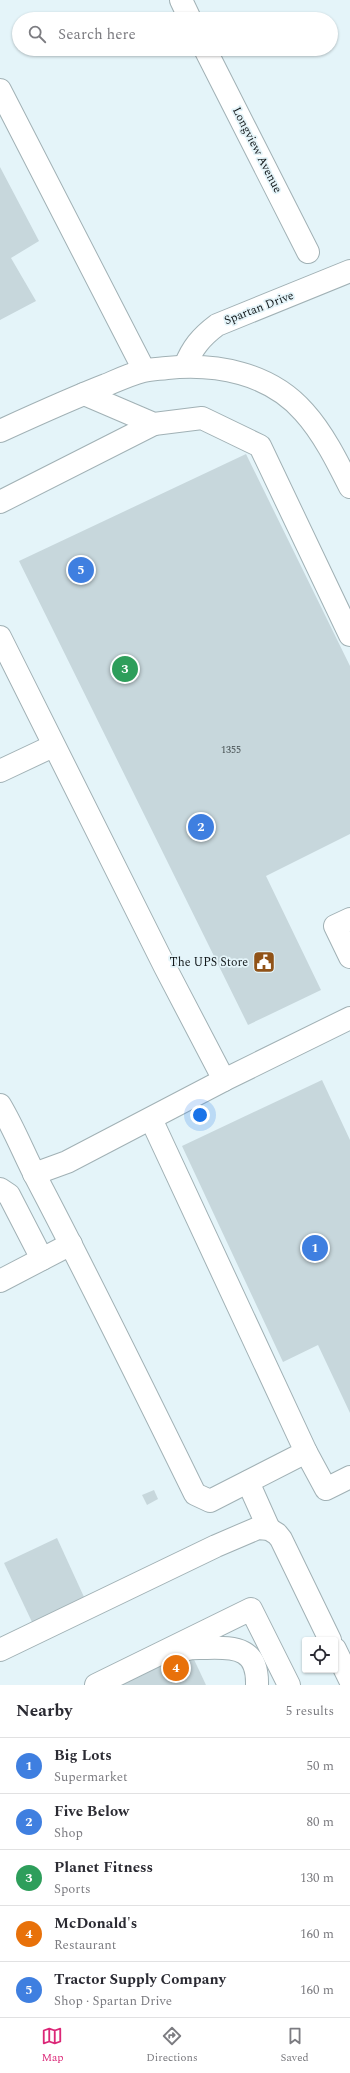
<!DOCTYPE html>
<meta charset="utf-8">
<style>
:root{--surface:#fff;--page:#f2f2f3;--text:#2b2b33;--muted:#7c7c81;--line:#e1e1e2;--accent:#db2777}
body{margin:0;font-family:Spectral,serif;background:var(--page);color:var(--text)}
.controls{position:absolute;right:12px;bottom:12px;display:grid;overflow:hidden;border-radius:4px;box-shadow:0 1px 3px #0004}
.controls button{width:36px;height:36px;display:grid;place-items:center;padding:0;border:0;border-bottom:1px solid var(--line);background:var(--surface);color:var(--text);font:20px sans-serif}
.you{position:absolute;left:200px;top:1115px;width:14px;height:14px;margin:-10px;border:3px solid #fff;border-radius:50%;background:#1a73e8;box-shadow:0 0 0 6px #1a73e833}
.badge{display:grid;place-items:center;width:26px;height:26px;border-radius:50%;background:var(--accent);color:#fff;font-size:13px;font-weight:700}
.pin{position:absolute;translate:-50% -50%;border:2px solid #fff;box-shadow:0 1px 4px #0006}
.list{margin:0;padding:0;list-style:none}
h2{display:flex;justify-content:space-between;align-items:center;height:52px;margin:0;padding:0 16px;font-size:17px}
h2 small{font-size:13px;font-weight:400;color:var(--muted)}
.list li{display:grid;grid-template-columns:26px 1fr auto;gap:12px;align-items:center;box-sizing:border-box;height:56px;padding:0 16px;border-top:1px solid var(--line)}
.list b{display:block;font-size:15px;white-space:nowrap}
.list p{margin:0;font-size:13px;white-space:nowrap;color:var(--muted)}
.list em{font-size:13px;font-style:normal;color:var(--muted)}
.icon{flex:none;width:22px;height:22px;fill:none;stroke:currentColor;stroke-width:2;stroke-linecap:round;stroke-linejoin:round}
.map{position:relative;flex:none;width:350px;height:1685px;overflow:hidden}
.search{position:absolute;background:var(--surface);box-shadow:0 1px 3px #0004;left:12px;right:12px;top:12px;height:44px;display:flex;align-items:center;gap:10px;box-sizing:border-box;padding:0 14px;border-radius:22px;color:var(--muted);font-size:15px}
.sheet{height:332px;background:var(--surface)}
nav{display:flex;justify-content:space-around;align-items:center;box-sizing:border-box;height:56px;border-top:1px solid var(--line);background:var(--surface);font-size:11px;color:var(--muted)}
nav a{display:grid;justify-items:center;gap:2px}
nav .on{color:var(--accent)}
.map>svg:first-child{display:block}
</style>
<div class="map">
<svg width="350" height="1685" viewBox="0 0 350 1685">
<rect width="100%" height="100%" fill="#e4f4f9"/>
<g fill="#c7d7dc">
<polygon points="0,167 39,241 11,258 36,301 0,320"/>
<polygon points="246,454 350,666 350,834 266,876 321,990 248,1025 19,561"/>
<polygon points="322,1080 350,1140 350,1413 318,1345 283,1362 182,1146"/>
<polygon points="154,1490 158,1499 147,1505 142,1495"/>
<polygon points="57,1538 84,1597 32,1622 4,1563"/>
<polygon points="190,1651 206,1685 120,1685"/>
</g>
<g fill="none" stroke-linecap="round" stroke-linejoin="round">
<g stroke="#a1b1b5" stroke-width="24">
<g id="minor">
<polyline points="181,0 190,19"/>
<polyline points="205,49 308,252"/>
<polyline points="0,90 144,370"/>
<path d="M185,366c7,-18 16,-29 32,-41l133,-54"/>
<polyline points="84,394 154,424 202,418 260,446 350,635"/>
<path d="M0,431c35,-16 70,-32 106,-46 12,-5 25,-11 37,-14 8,-2 16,-2 24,-3 49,-5 103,5 137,44 19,21 33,49 46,75"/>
<polyline points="0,502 154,424"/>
<polyline points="0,637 165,967 224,1080"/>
<polyline points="0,771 53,746"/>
<polyline points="350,919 335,926 350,957"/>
<path d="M0,1105c15,25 25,52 39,78 54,103 105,207 156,311l15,7 96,-49 -155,-333"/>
<polyline points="34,1174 67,1162 224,1080 350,1018"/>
<polyline points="0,1189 9,1195 42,1259"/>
<polyline points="0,1281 71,1244"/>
<polyline points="306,1452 326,1489 350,1477"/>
<polyline points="248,1482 269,1529"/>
<polyline points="335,1649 350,1680"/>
<polyline points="0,1650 216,1546 258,1528 269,1529 277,1534 281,1539 330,1640"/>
<path d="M179,1652c10,-5 17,-4 28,-4 30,-1 51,1 50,37"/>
<polyline points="96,1685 251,1609 289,1685"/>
</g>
</g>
<use href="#minor" stroke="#fff" stroke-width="22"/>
</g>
<defs>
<g id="civic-square" transform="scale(1.15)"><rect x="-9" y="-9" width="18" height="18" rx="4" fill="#905217" stroke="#e4f4f9"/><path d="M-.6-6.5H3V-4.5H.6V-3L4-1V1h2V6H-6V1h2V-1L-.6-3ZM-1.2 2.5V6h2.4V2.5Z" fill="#fff"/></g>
</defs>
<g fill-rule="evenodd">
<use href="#civic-square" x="264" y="962"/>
</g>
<g text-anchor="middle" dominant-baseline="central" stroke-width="3.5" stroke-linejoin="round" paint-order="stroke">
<g font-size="10" fill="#3f484a">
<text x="231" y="750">1355</text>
</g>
<g font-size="12" fill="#12181a" stroke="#e4f4f9">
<text transform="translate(257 150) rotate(63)">Longview Avenue</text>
<text transform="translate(259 308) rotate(-21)">Spartan Drive</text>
</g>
<g font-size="12" fill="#12181a" stroke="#e4f4f9" text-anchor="end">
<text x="248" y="962">The UPS Store</text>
</g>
</g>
</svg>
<div class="controls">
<button><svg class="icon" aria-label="locate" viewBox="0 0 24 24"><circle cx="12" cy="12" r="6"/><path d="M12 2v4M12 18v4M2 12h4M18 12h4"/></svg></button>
</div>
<div class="you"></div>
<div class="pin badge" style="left:315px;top:1248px;background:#3f7fe0">1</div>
<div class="pin badge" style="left:201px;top:827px;background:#3f7fe0">2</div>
<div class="pin badge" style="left:125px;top:669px;background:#2e9e5b">3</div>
<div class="pin badge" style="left:176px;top:1668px;background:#e8710a">4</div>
<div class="pin badge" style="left:81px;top:570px;background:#3f7fe0">5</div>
<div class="search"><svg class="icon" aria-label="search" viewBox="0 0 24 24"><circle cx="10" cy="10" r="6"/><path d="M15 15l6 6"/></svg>Search here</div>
</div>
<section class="sheet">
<h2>Nearby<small>5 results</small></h2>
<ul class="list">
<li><span class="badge" style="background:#3f7fe0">1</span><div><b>Big Lots</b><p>Supermarket</p></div><em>50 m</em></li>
<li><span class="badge" style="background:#3f7fe0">2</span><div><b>Five Below</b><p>Shop</p></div><em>80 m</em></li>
<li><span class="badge" style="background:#2e9e5b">3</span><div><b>Planet Fitness</b><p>Sports</p></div><em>130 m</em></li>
<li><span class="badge" style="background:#e8710a">4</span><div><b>McDonald's</b><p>Restaurant</p></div><em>160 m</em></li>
<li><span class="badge" style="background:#3f7fe0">5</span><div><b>Tractor Supply Company</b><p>Shop · Spartan Drive</p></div><em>160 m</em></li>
</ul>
</section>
<nav>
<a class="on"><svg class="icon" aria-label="map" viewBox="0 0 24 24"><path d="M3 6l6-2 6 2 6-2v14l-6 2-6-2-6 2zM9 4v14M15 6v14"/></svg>Map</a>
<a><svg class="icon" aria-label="directions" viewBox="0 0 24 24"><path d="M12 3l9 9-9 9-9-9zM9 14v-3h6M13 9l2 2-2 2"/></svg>Directions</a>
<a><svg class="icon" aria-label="saved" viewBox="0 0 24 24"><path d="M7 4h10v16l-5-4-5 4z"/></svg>Saved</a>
</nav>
